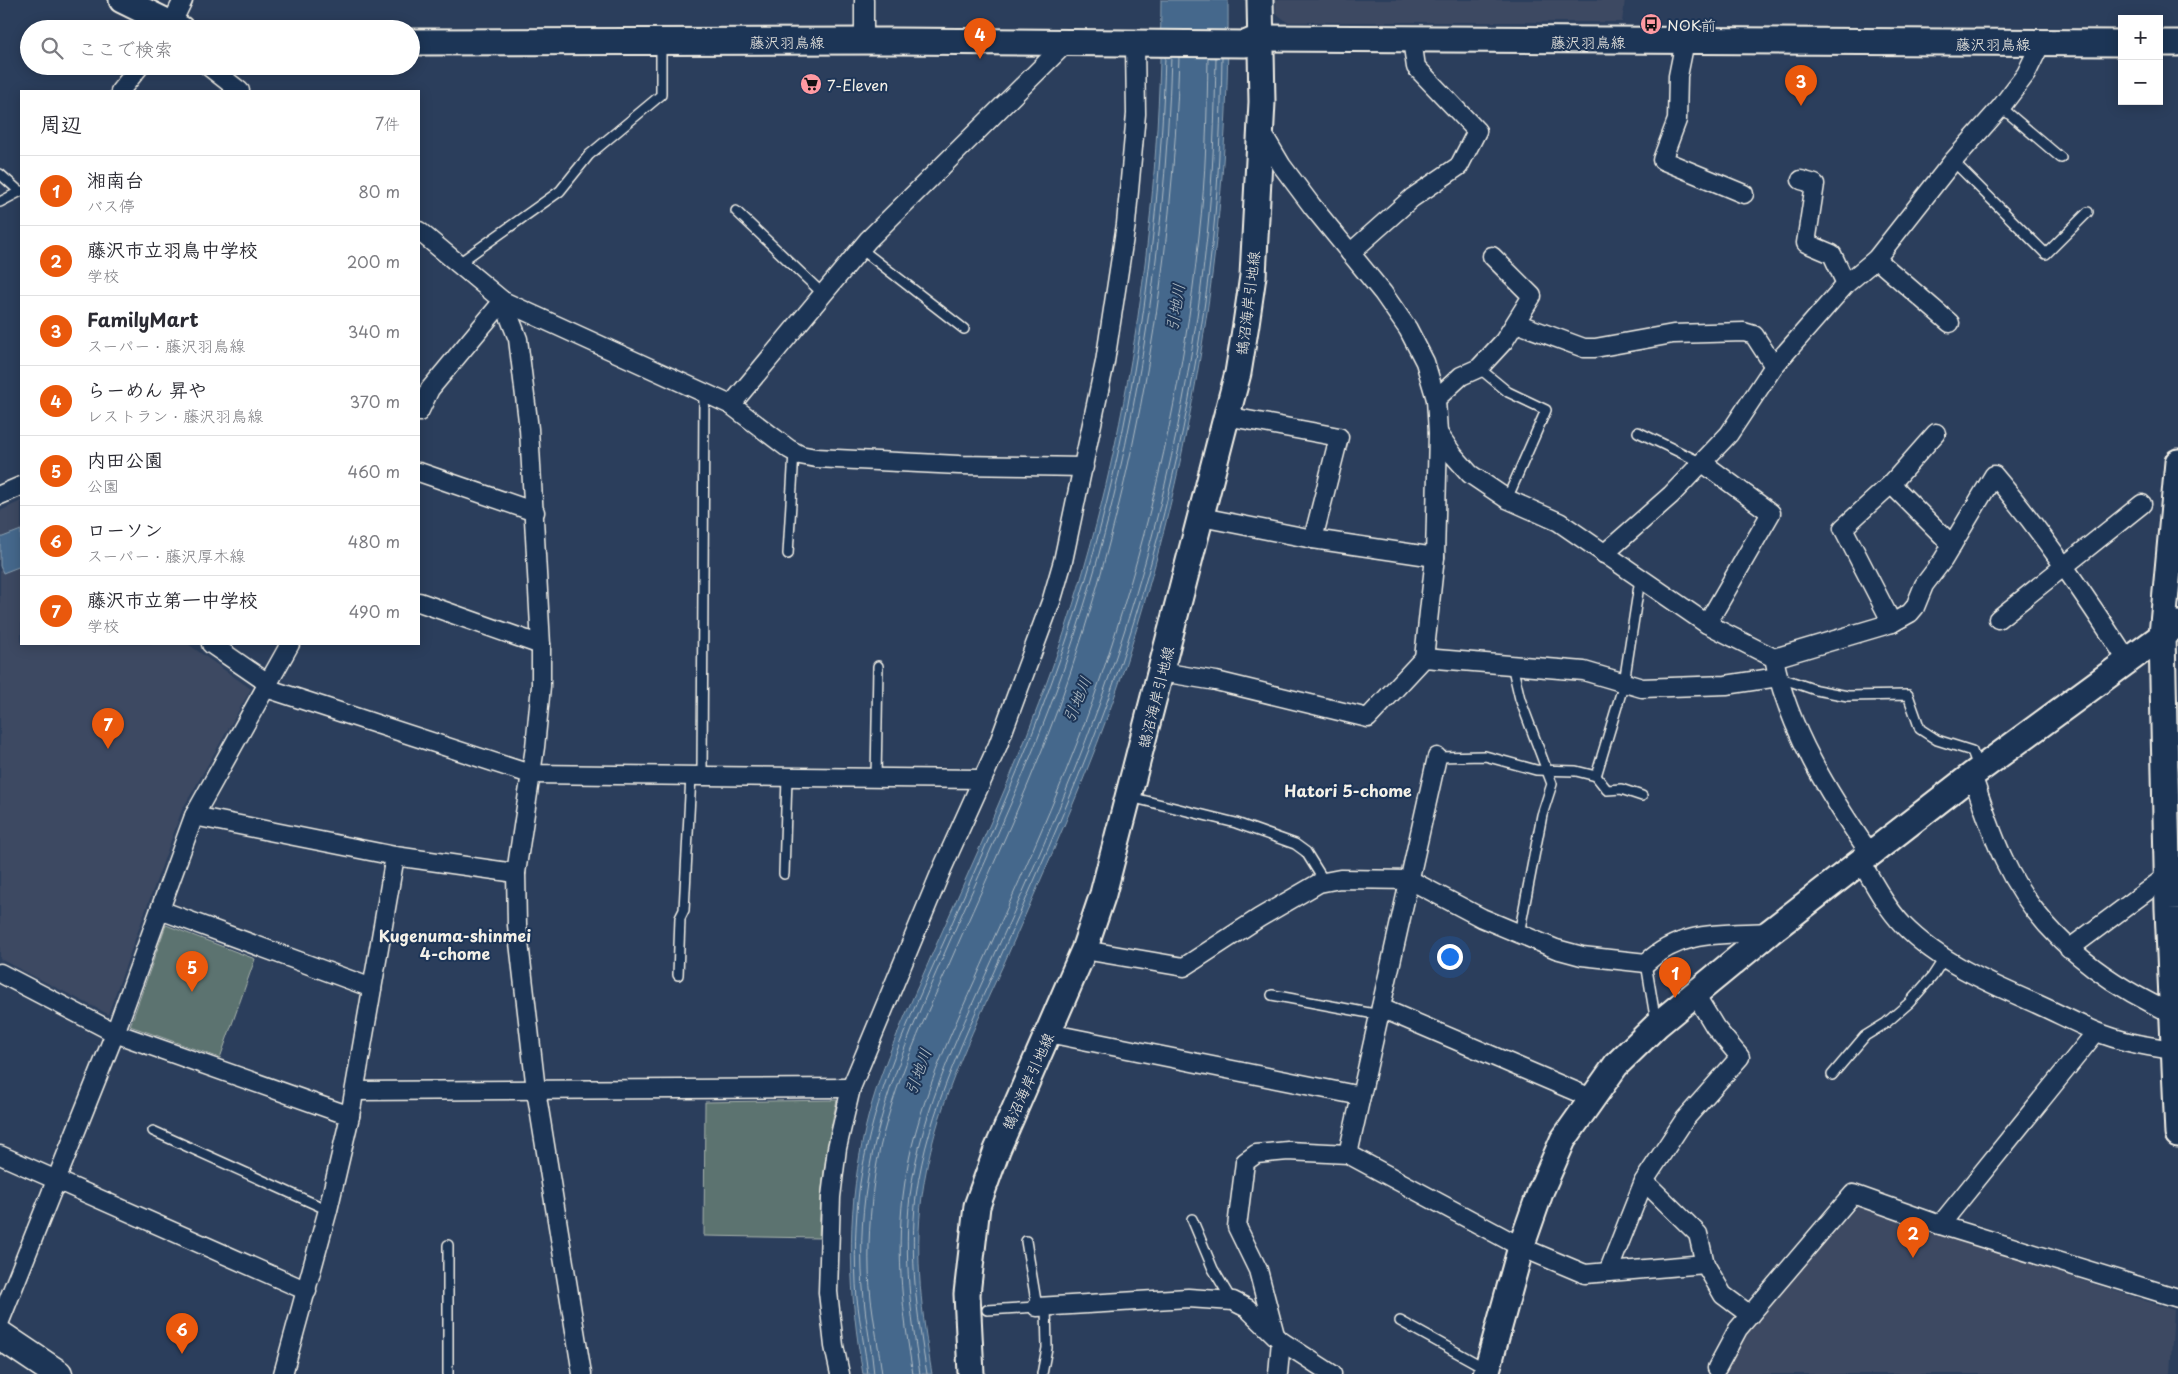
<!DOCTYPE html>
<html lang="ja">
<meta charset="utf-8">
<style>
:root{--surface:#fff;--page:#f7f7f7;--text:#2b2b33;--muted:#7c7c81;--line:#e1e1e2;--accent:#ea580c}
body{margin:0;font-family:"Playpen Sans","Klee One",sans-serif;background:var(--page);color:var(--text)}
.controls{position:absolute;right:15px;top:15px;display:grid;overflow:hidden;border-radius:0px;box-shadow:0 2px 12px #0003}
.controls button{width:45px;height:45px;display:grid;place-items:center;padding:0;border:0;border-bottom:1px solid var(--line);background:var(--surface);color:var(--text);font:25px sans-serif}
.you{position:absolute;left:1449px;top:956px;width:18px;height:18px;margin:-12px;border:4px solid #fff;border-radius:50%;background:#1a73e8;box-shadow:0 0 0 8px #1a73e833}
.badge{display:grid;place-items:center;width:32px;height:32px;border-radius:50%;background:var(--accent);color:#fff;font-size:16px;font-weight:700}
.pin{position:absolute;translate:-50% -41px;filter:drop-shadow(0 1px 2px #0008)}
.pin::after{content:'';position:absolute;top:26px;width:18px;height:15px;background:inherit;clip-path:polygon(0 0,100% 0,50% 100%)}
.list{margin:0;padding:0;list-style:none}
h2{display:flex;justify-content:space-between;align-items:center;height:65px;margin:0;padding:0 20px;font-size:21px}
h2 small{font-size:16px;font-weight:400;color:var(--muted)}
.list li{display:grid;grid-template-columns:32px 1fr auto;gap:15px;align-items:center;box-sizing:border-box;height:70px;padding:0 20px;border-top:1px solid var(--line)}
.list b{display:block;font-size:19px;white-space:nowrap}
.list p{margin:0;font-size:16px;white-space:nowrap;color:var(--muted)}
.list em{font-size:16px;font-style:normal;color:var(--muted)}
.icon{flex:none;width:28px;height:28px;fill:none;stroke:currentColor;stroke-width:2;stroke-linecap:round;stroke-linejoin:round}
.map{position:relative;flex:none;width:2178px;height:1374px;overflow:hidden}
.search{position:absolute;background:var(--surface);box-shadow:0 2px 12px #0003;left:20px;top:20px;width:400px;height:55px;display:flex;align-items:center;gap:12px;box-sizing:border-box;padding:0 18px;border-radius:28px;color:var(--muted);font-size:19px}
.panel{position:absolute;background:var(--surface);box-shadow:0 2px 12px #0003;left:20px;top:90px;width:400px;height:555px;border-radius:0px}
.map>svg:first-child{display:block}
</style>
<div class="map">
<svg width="2178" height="1374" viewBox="0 0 2178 1374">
<rect width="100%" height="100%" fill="#2b3e5c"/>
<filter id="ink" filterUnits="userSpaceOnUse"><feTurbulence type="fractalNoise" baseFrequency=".02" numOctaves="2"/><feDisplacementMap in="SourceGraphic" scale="10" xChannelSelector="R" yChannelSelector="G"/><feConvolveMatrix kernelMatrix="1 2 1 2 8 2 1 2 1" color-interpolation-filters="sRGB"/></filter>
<g filter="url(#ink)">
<g fill="#3c4962">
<polygon points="1276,0 1625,0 1622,22 1287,22 1276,13"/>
<polygon points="21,501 21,644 188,644 251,689 182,810 108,1014 0,959 0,511"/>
<polygon points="1857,1207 2174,1310 2170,1374 1718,1374 1741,1335"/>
</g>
<g fill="#5b736f" stroke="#a8b2ac">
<polygon points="166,925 255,959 220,1058 130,1026"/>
<path d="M837,1100c-11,46 -17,91 -18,138l-115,-2 1,-134z"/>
</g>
<g fill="#44688c" stroke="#8a9fb1">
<path d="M1161,0h67c2,228 -34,453 -104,669 -33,100 -77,196 -119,292 -35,76 -72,151 -83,235 -8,60 0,119 10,178h-69c-14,-78 -17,-156 0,-235 13,-65 44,-126 70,-187 42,-94 85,-187 119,-284 76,-213 108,-443 109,-668z"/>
<polygon points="21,530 21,566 3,573 0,566 0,538"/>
</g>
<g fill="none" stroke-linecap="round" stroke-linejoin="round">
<g stroke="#aebac3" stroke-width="1">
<path d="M868,1374c-3,-25 -8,-50 -11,-75 -3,-38 -2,-79 3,-116 13,-87 50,-166 86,-246 38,-88 78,-176 110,-267 70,-192 103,-409 109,-613"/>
<path d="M874,1374c-2,-25 -8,-50 -10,-75 -4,-38 -3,-79 3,-116 13,-85 48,-162 82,-240 40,-90 82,-180 114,-272 68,-197 102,-407 108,-614"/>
<path d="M882,1374c-3,-25 -8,-50 -11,-75 -4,-36 -2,-73 2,-110 9,-77 42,-150 74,-220 43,-99 90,-196 124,-298 66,-198 102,-405 108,-614"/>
<path d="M913,1374c-10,-59 -17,-118 -10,-178 10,-87 50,-166 85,-245 42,-94 85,-188 117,-286 46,-139 79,-284 94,-429 7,-59 8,-119 9,-179"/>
<path d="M920,1374c-9,-59 -17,-118 -10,-178 11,-89 53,-170 89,-251 41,-90 80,-180 112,-274 48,-138 81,-289 96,-435 6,-59 8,-119 9,-178"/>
<path d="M927,1374c-10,-59 -18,-118 -11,-178 12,-87 52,-165 87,-245 41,-92 82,-184 115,-280 46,-137 80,-290 95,-435 6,-59 8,-119 9,-178"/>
</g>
<g stroke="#f4f1e8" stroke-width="12">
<g id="lane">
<polyline points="2001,107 2061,158"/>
<polyline points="1953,161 2046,254 2088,212"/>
<polyline points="0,174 19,191"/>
<polyline points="0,202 21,191"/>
<polyline points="736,211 823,294"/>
<polyline points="861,249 964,329"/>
<polyline points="459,263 560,191 589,155 661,95 661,44"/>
<polyline points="1479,368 1508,392 1546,410 1507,499"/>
<polyline points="1638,432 1702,463"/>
<polyline points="788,554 794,452"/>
<polyline points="1512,665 1520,699 1552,784 1542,815 1519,934"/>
<polyline points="1778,677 1816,690 1848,696 1908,695 1920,729 1937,740 1972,751 1978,767"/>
<polyline points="1437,757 1485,756 1536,770 1576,771 1596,776 1607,790 1621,789 1642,796"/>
<polyline points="702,776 704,393"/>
<polyline points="1596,776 1624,683 1640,579"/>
<polyline points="876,778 878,666"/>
<polyline points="1130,797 1236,823 1295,844 1306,852 1324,881"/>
<polyline points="784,874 787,777"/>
<polyline points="1646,963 1656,1023"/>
<polyline points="678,975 680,918 684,910 691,776"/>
<polyline points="1272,995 1380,1015"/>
<polyline points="1832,1075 1865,1036 1886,1023 1909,1003 1932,977 1945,957"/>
<polyline points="153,1131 328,1210"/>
<polyline points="1192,1219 1213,1269 1232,1301"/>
<polyline points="987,1310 1037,1307 1026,1241"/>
<polyline points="1400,1321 1485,1368"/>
<polyline points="448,1374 448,1245"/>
<polyline points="1042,1374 1047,1348 1046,1307"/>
</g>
</g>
<g stroke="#f4f1e8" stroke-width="21">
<g id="street">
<polyline points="864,0 864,41"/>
<polyline points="169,29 183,0"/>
<polyline points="1685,41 1678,76 1677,120 1662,160 1744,194"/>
<polyline points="208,66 240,91"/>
<polyline points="120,91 140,66"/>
<polyline points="1260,129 1282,166 1312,206 1383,293 1408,329 1425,362 1436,399 1438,433 1435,557 1424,658"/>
<polyline points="1801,180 1815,184 1806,243 1832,254 1846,284"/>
<polyline points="419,231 503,301 731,405 789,449 800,455 816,458 959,465 1084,467"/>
<polyline points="1350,253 1412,198 1459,166 1477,131 1416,67 1412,40"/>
<polyline points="1876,259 1950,323"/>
<polyline points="503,301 518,339 529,429 541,645 541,686 535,747 516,873 517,925 536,1090 582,1374"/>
<polyline points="1516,323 1584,348 1595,348 1673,334 1744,332 1754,335 1774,366"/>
<polyline points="1436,399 1461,376 1479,368 1504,341 1532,296 1492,256"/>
<polyline points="731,405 868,240 1066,43"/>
<polyline points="419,412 430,389 503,301"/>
<polyline points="1226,416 1339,437 1313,539"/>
<path d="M1438,433l16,23 16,18 37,25 52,23 148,102 67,34c14,71 56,138 97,197"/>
<polyline points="1703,463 1771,513 1707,624"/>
<polyline points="419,472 535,512"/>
<polyline points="1891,484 1952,545"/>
<polyline points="0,495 21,486"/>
<polyline points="1201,517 1313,539 1435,557"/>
<polyline points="1604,554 1671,495 1729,434 1774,366 1846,284 1876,259 1953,161 2001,107 2026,74 2041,43"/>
<polyline points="419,602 541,645"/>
<polyline points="1998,619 2142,504"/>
<polyline points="1892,623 1843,528 1891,484 1936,433"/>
<polyline points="211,644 269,684"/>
<path d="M1774,658l118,-35 18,-10 5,-6 9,-22 19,-25 51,-85c49,58 92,122 133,185"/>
<polyline points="1161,672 1216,681 1368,718 1424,658 1584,671 1642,688 1726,685 1778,677"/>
<polyline points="266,688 530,774 982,779"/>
<path d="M1972,775c10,28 19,58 32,85 35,75 99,123 174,156"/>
<polyline points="194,816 395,856 516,873"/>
<path d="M1861,862c13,22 25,45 42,63 36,37 88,59 134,79 20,9 39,19 58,27 25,11 52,15 78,19"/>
<polyline points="160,910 372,988"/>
<polyline points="2069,949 2167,876"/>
<path d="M1084,950l100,17 75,-49 60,-35 21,-4 70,1 72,38 74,31 26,7 64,7c36,-34 78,-28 124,-31"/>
<polyline points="0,973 115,1033 350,1116"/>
<polyline points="1381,1008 1591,1098"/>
<polyline points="1048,1033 1361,1096"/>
<polyline points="355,1091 851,1088"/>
<polyline points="1348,1154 1437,757"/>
<polyline points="0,1155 307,1291"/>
<polyline points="1644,1181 1698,1234 1705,1264"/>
<polyline points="1940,1225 2096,1032"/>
<polyline points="1608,1272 1644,1181 1685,1119 1740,1057 1715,1027 1695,994"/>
<polyline points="1037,1307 1188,1298 1233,1301 1247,1308 1281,1341 1332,1374"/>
<polyline points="0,1321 115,1033 194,816 290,644"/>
<polyline points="1275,1335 1258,1270 1237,1227 1245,1162 1256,1154 1288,1151 1348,1154 1521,1247 1585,1274 1705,1264 1723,1295 1750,1315"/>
<polyline points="1717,1368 1738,1329 1853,1194 1940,1225 2178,1298"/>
<polyline points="283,1374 328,1210 350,1116 395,856"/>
<polyline points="840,1374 834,1346 828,1292 831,1197 837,1148 851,1088 942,869 998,745 1052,599 1063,561 1105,362 1126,224 1136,114 1135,44"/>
<polyline points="1278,1374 1281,1341"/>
</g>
</g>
<g stroke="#f4f1e8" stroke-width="29">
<g id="secondary">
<polyline points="122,0 181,29"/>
<polyline points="411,42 893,41 1245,44 1259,38 2122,43"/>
<polyline points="2159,43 2178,43"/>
<polyline points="2178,462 2162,635 2168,909 2178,1134"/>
<polyline points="971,1374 967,1294 977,1206 997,1150 1084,950 1103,894 1224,426 1238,373 1246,324 1253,276 1262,102 1260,0"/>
<polyline points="1486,1374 1521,1247 1541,1190 1563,1140 1616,1065 1657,1025 1770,932 1972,775 2178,624"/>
</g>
</g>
<g stroke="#f4f1e8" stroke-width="31">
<polyline id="primary" points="0,1335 58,1374"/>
</g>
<use href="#lane" stroke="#1d3557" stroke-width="9"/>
<use href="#street" stroke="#1d3557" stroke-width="18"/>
<use href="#secondary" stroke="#1d3557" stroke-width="25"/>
<use href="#primary" stroke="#1d3557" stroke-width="28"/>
</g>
</g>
<defs>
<g id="bus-disc" transform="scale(1.125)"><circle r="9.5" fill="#ff9aa2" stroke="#1d3557"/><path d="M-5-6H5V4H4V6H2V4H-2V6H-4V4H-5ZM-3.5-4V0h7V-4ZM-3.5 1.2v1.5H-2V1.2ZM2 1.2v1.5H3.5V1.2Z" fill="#111"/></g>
<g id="supermarket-disc" transform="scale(1.125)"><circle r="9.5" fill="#ff9aa2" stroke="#1d3557"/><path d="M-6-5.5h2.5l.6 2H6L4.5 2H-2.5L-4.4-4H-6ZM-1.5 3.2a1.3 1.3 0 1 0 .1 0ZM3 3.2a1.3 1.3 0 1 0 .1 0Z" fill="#111"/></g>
</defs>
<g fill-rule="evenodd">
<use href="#bus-disc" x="1651" y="24"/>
<use href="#supermarket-disc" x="811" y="84"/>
</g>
<g text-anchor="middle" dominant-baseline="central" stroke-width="4" stroke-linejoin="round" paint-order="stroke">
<g font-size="15" fill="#f4f1e8" stroke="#1d3557" text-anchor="start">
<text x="1667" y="24">NOK前</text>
<text x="827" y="84">7-Eleven</text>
</g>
<g font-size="15" fill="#f4f1e8" stroke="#1d3557">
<text x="787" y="41">藤沢羽鳥線</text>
<text x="1588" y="41">藤沢羽鳥線</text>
<text x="1993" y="43">藤沢羽鳥線</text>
<text transform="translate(1247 303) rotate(-83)">鵠沼海岸引地線</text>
<text transform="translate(1155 697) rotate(-76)">鵠沼海岸引地線</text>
<text transform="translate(1027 1081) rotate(-66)">鵠沼海岸引地線</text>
</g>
<g font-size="16" font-style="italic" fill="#b6c1c8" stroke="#1d3557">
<text transform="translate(1174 307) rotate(-81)">引地川</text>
<text transform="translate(1076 699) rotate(-67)">引地川</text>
<text transform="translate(917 1071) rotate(-70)">引地川</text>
</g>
<g font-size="16" font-weight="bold" fill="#f4f1e8" stroke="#1d3557">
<text x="1348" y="790">Hatori 5-chome</text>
<text x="455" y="935">Kugenuma-shinmei<tspan x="455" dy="18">4-chome</tspan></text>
</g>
</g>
</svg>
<div class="controls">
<button>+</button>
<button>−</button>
</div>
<div class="you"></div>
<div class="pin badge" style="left:1675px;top:998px">1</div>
<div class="pin badge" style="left:1913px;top:1258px">2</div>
<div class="pin badge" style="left:1801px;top:106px">3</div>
<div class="pin badge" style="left:980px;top:59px">4</div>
<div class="pin badge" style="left:192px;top:992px">5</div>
<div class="pin badge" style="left:182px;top:1354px">6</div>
<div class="pin badge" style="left:108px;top:749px">7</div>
<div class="search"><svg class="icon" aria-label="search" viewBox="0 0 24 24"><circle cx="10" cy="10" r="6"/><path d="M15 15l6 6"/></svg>ここで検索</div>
<section class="panel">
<h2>周辺<small>7件</small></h2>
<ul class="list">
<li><span class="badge">1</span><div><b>湘南台</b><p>バス停</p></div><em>80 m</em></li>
<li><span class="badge">2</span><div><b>藤沢市立羽鳥中学校</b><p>学校</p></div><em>200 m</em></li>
<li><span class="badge">3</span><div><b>FamilyMart</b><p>スーパー · 藤沢羽鳥線</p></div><em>340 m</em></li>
<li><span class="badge">4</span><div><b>らーめん 昇や</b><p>レストラン · 藤沢羽鳥線</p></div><em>370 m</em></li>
<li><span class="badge">5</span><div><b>内田公園</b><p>公園</p></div><em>460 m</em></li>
<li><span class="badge">6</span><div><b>ローソン</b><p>スーパー · 藤沢厚木線</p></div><em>480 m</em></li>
<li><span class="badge">7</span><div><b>藤沢市立第一中学校</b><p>学校</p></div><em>490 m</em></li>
</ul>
</section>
</div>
